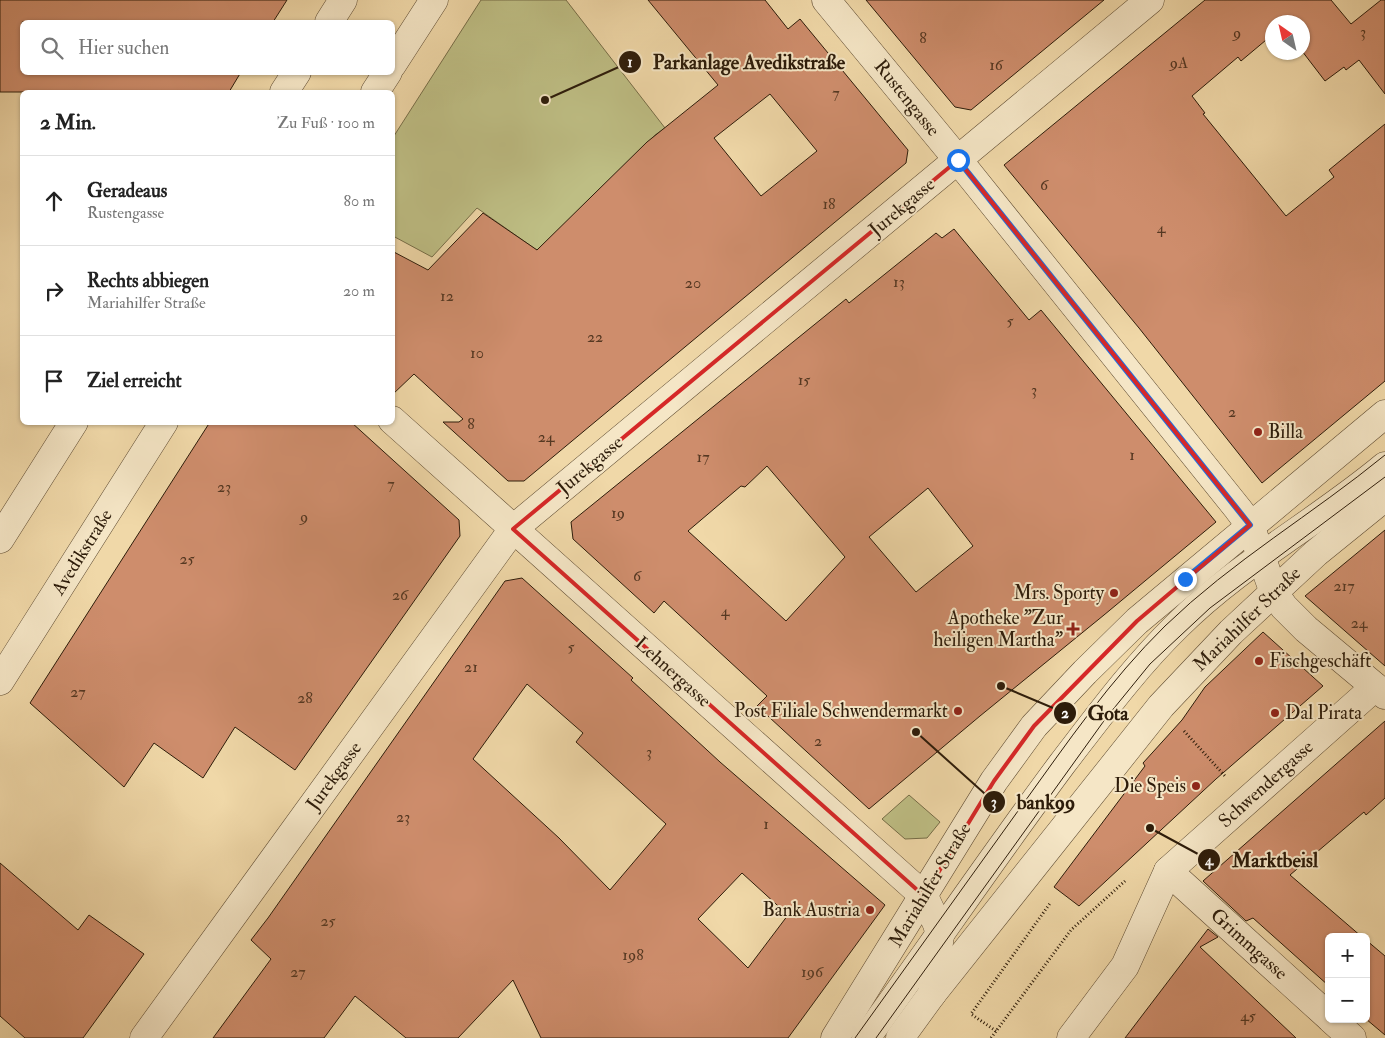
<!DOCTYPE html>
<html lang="de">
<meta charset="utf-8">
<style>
:root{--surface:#fff;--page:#f2f2f2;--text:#222;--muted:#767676;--line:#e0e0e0}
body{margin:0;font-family:"IM FELL Double Pica",serif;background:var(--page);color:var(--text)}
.controls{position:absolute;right:15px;bottom:15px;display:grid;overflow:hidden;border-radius:8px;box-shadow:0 1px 4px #0004}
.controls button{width:45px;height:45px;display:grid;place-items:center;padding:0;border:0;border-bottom:1px solid var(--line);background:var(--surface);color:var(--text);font:25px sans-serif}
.compass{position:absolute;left:1265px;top:15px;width:45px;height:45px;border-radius:50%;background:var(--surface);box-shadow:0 1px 4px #0004;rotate:326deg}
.stop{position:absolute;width:15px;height:15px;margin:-11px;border:4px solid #1a73e8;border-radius:50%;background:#fff}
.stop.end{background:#1a73e8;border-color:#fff;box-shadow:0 1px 5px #0008}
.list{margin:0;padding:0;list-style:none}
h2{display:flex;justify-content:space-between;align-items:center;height:65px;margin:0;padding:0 20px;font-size:21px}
h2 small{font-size:16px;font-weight:400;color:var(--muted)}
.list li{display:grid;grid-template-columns:32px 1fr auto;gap:15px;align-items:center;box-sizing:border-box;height:90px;padding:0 20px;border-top:1px solid var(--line)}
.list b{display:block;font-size:19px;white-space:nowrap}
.list p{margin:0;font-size:16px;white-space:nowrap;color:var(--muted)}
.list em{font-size:16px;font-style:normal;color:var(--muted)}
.icon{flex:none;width:28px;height:28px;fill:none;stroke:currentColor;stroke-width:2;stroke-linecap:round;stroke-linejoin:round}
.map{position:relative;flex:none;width:1385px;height:1038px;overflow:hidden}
.search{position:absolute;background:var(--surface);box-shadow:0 1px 4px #0004;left:20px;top:20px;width:375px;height:55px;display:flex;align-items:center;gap:12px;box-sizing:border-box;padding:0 18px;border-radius:8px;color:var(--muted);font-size:19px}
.panel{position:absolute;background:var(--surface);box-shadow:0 1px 4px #0004;left:20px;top:90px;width:375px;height:335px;border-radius:8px}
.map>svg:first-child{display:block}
</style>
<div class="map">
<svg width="1385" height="1038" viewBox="0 0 1385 1038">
<rect width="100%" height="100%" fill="#f0d8a8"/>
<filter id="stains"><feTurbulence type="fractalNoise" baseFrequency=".004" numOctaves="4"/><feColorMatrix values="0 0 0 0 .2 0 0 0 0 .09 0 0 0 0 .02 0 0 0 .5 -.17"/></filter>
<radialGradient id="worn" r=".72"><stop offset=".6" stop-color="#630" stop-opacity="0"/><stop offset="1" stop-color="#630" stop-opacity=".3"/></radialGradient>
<g fill="#bebe84" stroke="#766d47">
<polygon points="481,0 566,0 665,128 655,135 538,251 477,208 432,257 393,236 392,139"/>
<polygon points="909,795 940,822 927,838 905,839 882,819"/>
</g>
<g fill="#ce8d6c" stroke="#2d1c0a" fill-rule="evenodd">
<polygon points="0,0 287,0 273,22 22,22 22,72 241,72 229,92 0,92"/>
<path d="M648,0h117l23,29 12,-10 108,131 -2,13 -382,318h-16l-65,-59h16l4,-3 -49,-45 -22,21v-144l36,19 55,-57 54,37 110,-108 71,-57zM770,94l47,57 -56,45 -47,-58z"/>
<polygon points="866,0 1104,0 971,110 955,107"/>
<polygon points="1205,0 1331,0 1351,24 1381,0 1385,0 1385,94 1359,60 1346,70 1344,67 1325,81 1302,51 1302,22 1272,22 1272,35 1241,61 1238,57 1192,96 1205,113 1203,114 1286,216 1334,177 1329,170 1385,124 1385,381 1262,483 1139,328 1004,165"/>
<path d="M954,229l75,91 12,-10 175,212 -112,93 -124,101 -111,93 -112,-103 10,-10 -103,-95 -10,12 -81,-74 -2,-17 275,-223 3,4 87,-70 6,5zM767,466l78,91 -59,64 -98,-90 53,-45 4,1zM928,488l45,58 -57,46 -47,-55z"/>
<polygon points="210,422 351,422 459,520 460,536 295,770 235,727 203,778 154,743 124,787 30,703"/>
<polygon points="1385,530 1385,666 1305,596"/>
<path d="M522,578l111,100 -2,2 89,82 165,143 -97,133h-247l-28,-58 -55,58h-52l-51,-42 -31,42h-111l58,-79 -20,-19 17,-22 237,-337zM527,684l56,49 -7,9 90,82 -56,66 -51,-52 -86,-79zM742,873l46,42 -40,53 -50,-49z"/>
<polygon points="1263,632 1323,686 1216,779 1079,906 1054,887 1145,766 1143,763 1182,720 1205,687"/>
<polygon points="1385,721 1385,798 1366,815 1364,812 1290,875 1362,937 1329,937 1329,986 1253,918 1246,921 1203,881"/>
<polygon points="0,863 78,930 89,915 144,954 83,1038 25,1038 0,1016"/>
<polygon points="1208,929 1218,937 1200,947 1296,1038 1125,1038"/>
<polygon points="1366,940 1385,956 1385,1035 1366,1019"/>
</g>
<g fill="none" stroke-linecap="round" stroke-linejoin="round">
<g stroke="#5e4b32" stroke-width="29">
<g id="minor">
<polyline points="826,0 958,160 1238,509 1250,525 1274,593 1284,607 1306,629 1385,695"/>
<polyline points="329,22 343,0"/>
<polyline points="392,65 434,0"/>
<polyline points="284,92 297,72"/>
<polyline points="375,92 388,72"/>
<polyline points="392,420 924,896 937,924 940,935 932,994"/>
<polyline points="0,539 74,422"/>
<polyline points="0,681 164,422"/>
<polyline points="1168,871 1329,1017"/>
<polyline points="1331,1019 1352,1038"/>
<polyline points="144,1038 513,529 1150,0"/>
<polyline points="835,1038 994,781 1034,726 1085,672 1137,621 1385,414"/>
<path d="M866,1038c66,-91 129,-184 196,-274 37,-48 72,-96 115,-138 62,-62 141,-104 208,-160"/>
<polyline points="900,1038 932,994 1161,706 1231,632 1316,553 1385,497"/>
<polyline points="1071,1038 1125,966 1168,871 1375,687"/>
</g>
</g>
<g stroke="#2d1c0a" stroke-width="3" stroke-dasharray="1 2.5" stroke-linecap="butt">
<polyline points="1184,731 1225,776"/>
<polyline points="996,1031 971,1014 1051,902"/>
<polyline points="991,1038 1071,930 1125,881"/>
</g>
<use href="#minor" stroke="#f5e6c6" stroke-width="28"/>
<g stroke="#2d1c0a" stroke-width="1">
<path d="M855,1038c56,-78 112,-156 168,-234 44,-61 87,-124 142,-178 67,-65 148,-112 220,-171"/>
<polyline points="876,1038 1106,718 1150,664 1210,608 1385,477"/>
</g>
</g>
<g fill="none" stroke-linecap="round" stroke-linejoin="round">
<polyline stroke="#1a73e8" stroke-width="6" points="958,160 1250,525 1185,579"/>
</g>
<path fill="none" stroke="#d62828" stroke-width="4" stroke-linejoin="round" d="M958,160l292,365 -113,96 -103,105 -40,55 -70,115 -411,-367z"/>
<g fill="#8f2418" stroke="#f5e6c6" stroke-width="2">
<circle cx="1258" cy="432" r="5"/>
<circle cx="1114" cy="593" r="5"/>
<path d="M1070.5 621.5h5v5h5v5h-5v5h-5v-5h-5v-5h5z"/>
<circle cx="1259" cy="661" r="5"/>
<circle cx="958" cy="711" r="5"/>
<circle cx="1275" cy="713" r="5"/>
<circle cx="1196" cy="786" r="5"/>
<circle cx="870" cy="910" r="5"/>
</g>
<g text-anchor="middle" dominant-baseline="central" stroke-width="4" stroke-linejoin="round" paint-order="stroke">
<g font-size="16" fill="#553822">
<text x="1363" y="32">3</text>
<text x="1237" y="33">9</text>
<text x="923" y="38">8</text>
<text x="1179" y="63">9A</text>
<text x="996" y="65">16</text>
<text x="836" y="93">7</text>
<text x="1044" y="185">6</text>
<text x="829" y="204">18</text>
<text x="1161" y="228">4</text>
<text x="899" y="282">13</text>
<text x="693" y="283">20</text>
<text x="447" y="296">12</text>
<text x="1010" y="321">5</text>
<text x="595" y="337">22</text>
<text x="477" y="353">10</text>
<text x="804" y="380">15</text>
<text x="1034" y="390">3</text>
<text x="1232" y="412">2</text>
<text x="471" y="424">8</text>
<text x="546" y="437">24</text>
<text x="1132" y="455">1</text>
<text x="703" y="457">17</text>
<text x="391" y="484">7</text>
<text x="224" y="487">23</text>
<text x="618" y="513">19</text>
<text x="304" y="517">9</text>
<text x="187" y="559">25</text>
<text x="637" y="576">6</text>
<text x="1344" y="586">217</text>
<text x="400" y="595">26</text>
<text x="725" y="611">4</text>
<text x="1359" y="623">24</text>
<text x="571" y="647">5</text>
<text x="471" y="667">21</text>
<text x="78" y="692">27</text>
<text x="305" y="698">28</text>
<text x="818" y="741">2</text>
<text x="649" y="752">3</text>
<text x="403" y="817">23</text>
<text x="766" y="824">1</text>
<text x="328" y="921">25</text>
<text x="633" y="955">198</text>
<text x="298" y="972">27</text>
<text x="812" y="972">196</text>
<text x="1248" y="1016">45</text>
</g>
<g font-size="19" fill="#2d1c0a" stroke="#f5e6c6">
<text transform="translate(907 98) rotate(51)">Rustengasse</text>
<text transform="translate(902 207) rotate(-40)">Jurekgasse</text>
<text transform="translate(590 465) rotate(-40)">Jurekgasse</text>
<text transform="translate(82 552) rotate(-58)">Avedikstraße</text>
<text transform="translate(1247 619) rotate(-44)">Mariahilfer Straße</text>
<text transform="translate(673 672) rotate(42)">Lehnergasse</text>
<text transform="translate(334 776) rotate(-54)">Jurekgasse</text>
<text transform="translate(1266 784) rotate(-42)">Schwendergasse</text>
<text transform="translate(930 885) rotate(-59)">Mariahilfer Straße</text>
<text transform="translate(1249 944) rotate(42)">Grimmgasse</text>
</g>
<g font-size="19" fill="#2d1c0a" stroke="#f5e6c6" text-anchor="end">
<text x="1268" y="432" text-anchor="start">Billa</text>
<text x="1104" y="593">Mrs. Sporty</text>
<text x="1063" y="618">Apotheke "Zur<tspan x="1063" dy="22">heiligen Martha"</tspan></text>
<text x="1269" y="661" text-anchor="start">Fischgeschäft</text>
<text x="948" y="711">Post Filiale Schwendermarkt</text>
<text x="1285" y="713" text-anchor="start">Dal Pirata</text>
<text x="1186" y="786">Die Speis</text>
<text x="860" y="910">Bank Austria</text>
</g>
</g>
<path fill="none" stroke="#2d1c0a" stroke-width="2" d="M545 100L630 62M1001 686L1065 713M916 732L994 802M1150 828L1209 860"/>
<g fill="#2d1c0a" stroke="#f5e6c6" stroke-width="2">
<circle cx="545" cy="100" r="5"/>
<circle cx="1001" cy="686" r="5"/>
<circle cx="916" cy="732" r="5"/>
<circle cx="1150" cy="828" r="5"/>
<circle cx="630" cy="62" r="12"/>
<circle cx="1065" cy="713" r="12"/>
<circle cx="994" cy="802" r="12"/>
<circle cx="1209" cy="860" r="12"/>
</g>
<g font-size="15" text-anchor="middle" font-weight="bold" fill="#fff">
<text x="630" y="67">1</text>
<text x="1065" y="718">2</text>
<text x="994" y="807">3</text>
<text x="1209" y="865">4</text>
</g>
<g font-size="20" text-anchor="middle" font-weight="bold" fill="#2d1c0a" stroke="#f5e6c6" stroke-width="4" stroke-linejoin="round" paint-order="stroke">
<text x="749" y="69">Parkanlage Avedikstraße</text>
<text x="1108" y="720">Gota</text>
<text x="1046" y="809">bank99</text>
<text x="1275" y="867">Marktbeisl</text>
</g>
<rect width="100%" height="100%" filter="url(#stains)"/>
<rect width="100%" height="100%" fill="url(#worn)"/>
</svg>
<div class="controls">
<button>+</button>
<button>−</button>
</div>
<svg class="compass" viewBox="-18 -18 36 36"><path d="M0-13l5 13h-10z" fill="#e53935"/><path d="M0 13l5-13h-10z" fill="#767676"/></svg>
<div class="stop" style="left:958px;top:160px"></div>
<div class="stop end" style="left:1185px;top:579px"></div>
<div class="search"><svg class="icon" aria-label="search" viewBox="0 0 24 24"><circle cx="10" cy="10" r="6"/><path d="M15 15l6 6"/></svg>Hier suchen</div>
<section class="panel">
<h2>2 Min.<small>Zu Fuß · 100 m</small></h2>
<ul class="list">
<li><svg class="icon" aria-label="ahead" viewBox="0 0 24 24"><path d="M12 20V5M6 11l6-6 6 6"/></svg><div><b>Geradeaus</b><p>Rustengasse</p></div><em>80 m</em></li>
<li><svg class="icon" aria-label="right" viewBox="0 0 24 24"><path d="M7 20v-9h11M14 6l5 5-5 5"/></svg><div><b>Rechts abbiegen</b><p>Mariahilfer Straße</p></div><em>20 m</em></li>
<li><svg class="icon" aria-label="arrive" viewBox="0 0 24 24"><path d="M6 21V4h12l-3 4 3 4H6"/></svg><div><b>Ziel erreicht</b></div></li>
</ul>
</section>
</div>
